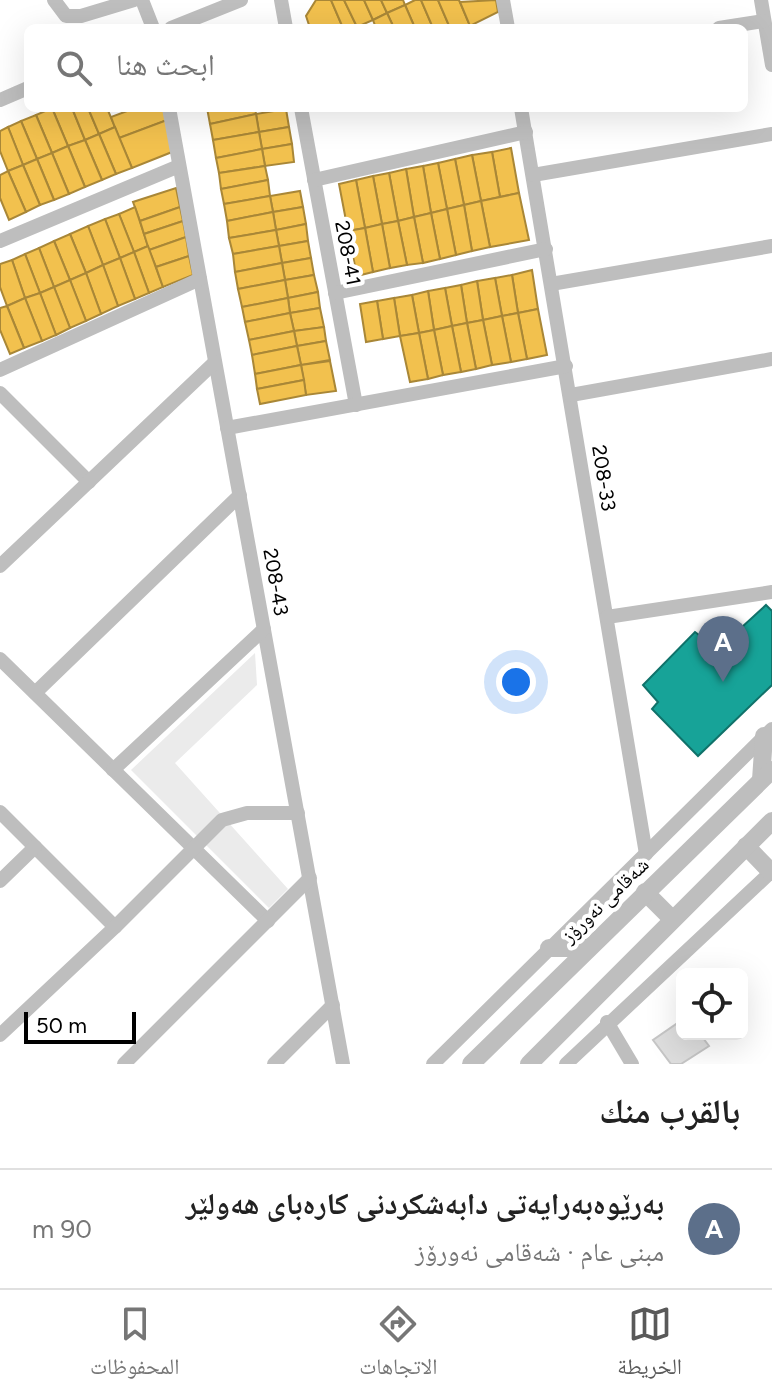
<!DOCTYPE html>
<html lang="ar">
<meta charset="utf-8">
<style>
:root{--surface:#fff;--page:#f6f6f6;--text:#222;--muted:#767676;--line:#e0e0e0;--accent:#595959}
body{margin:0;font-family:Figtree,"Noto Naskh Arabic",sans-serif;background:var(--page);color:var(--text);direction:rtl}
.controls{position:absolute;right:24px;bottom:24px;display:grid;overflow:hidden;border-radius:12px;box-shadow:0 8px 32px #0002}
.controls button{width:72px;height:72px;display:grid;place-items:center;padding:0;border:0;border-bottom:2px solid var(--line);background:var(--surface);color:var(--text);font:40px sans-serif}
.scale{position:absolute;left:24px;bottom:20px;width:112px;box-sizing:border-box;padding-left:8px;border:4px solid #000;border-top:0;font-size:22px;line-height:28px;white-space:nowrap;color:#000;-webkit-text-stroke:6px #fff;paint-order:stroke}
.you{position:absolute;left:516px;top:682px;width:28px;height:28px;margin:-20px;border:6px solid #fff;border-radius:50%;background:#1a73e8;box-shadow:0 0 0 12px #1a73e833}
.badge{display:grid;place-items:center;width:52px;height:52px;border-radius:50%;background:var(--accent);color:#fff;font-size:26px;font-weight:700}
.pin{position:absolute;translate:-50% -66px;filter:drop-shadow(0 2px 4px #0008)}
.pin::after{content:'';position:absolute;top:42px;width:28px;height:24px;background:inherit;clip-path:polygon(0 0,100% 0,50% 100%)}
.list{margin:0;padding:0;list-style:none}
h2{display:flex;justify-content:space-between;align-items:center;height:104px;margin:0;padding:0 32px;font-size:34px}
h2 small{font-size:26px;font-weight:400;color:var(--muted)}
.list li{display:grid;grid-template-columns:52px 1fr auto;gap:24px;align-items:center;box-sizing:border-box;height:120px;padding:0 32px;border-top:2px solid var(--line)}
.list b{display:block;font-size:30px;white-space:nowrap}
.list p{margin:0;font-size:26px;white-space:nowrap;color:var(--muted)}
.list em{font-size:26px;font-style:normal;color:var(--muted)}
.icon{flex:none;width:44px;height:44px;fill:none;stroke:currentColor;stroke-width:2;stroke-linecap:round;stroke-linejoin:round}
.map{position:relative;flex:none;width:772px;height:1064px;overflow:hidden;direction:ltr}
.search{position:absolute;background:var(--surface);box-shadow:0 8px 32px #0002;left:24px;right:24px;top:24px;height:88px;display:flex;align-items:center;gap:20px;box-sizing:border-box;padding:0 28px;border-radius:12px;color:var(--muted);font-size:30px}
.sheet{height:224px;background:var(--surface)}
nav{display:flex;justify-content:space-around;align-items:center;box-sizing:border-box;height:112px;border-top:2px solid var(--line);background:var(--surface);font-size:22px;color:var(--muted)}
nav a{display:grid;justify-items:center;gap:4px}
nav .on{color:var(--accent)}
.map>svg:first-child{display:block}
</style>
<div class="map">
<svg width="772" height="1064" viewBox="0 0 772 1064">
<rect width="100%" height="100%" fill="#fff"/>
<polygon fill="#ebebeb" points="255,653 257,685 175,763 288,889 269,908 131,770"/>
<g fill="#f2c14e" stroke="#a98737" stroke-width="2">
<polygon points="316,0 331,0 343,28 310,28 306,16"/>
<polygon points="331,0 344,0 357,27 343,28"/>
<polygon points="344,0 364,0 373,20 357,27"/>
<polygon points="364,0 381,0 387,13 373,20"/>
<polygon points="381,0 403,0 405,5 387,13"/>
<polygon points="415,0 421,0 433,28 415,28 405,5"/>
<polygon points="421,0 438,0 450,28 433,28"/>
<polygon points="438,0 459,0 470,26 450,28"/>
<polygon points="496,0 498,12 470,26 460,2"/>
<polygon points="405,5 415,28 394,28 387,13"/>
<polygon points="387,13 394,28 376,28 373,20"/>
<polygon points="52,108 72,108 85,140 68,146"/>
<polygon points="52,108 68,146 52,153 36,115"/>
<polygon points="72,108 88,108 99,134 85,140"/>
<polygon points="88,108 107,108 115,127 99,134"/>
<polygon points="135,108 165,108 167,120 119,138 111,117"/>
<polygon points="207,108 255,108 256,114 210,124"/>
<polygon points="286,109 289,127 259,132 256,114"/>
<polygon points="256,114 259,132 213,140 210,124"/>
<polygon points="36,115 52,153 37,159 21,121"/>
<polygon points="167,120 172,152 132,168 119,138"/>
<polygon points="21,121 37,159 23,165 8,127"/>
<polygon points="8,127 23,165 8,171 0,151 0,131"/>
<polygon points="115,127 132,168 116,174 99,134"/>
<polygon points="289,127 292,144 262,149 259,132"/>
<polygon points="259,132 262,149 216,158 213,140"/>
<polygon points="99,134 116,174 102,180 85,140"/>
<polygon points="85,140 102,180 85,187 68,146"/>
<polygon points="292,144 294,162 265,166 262,149"/>
<polygon points="68,146 85,187 69,194 52,153"/>
<polygon points="511,148 519,193 500,197 492,152"/>
<polygon points="262,149 265,166 219,173 216,158"/>
<polygon points="492,152 500,197 481,201 472,155"/>
<polygon points="52,153 69,194 54,200 37,159"/>
<polygon points="472,155 481,201 464,205 455,159"/>
<polygon points="37,159 54,200 40,205 23,165"/>
<polygon points="455,159 464,205 447,209 438,163"/>
<polygon points="438,163 447,209 431,213 423,166"/>
<polygon points="23,165 40,205 26,212 8,171"/>
<polygon points="265,166 268,180 221,189 219,173"/>
<polygon points="423,166 431,213 414,217 406,169"/>
<polygon points="406,169 414,217 398,221 389,173"/>
<polygon points="8,171 26,212 9,220 0,198 0,175"/>
<polygon points="389,173 398,221 382,224 373,176"/>
<polygon points="373,176 382,224 365,228 356,180"/>
<polygon points="268,180 270,196 224,204 221,189"/>
<polygon points="356,180 365,228 348,231 339,184"/>
<polygon points="176,188 180,207 140,221 133,202"/>
<polygon points="300,191 303,207 273,212 270,196"/>
<polygon points="519,193 529,240 490,247 481,201"/>
<polygon points="270,196 273,212 227,221 224,204"/>
<polygon points="481,201 490,247 472,251 464,205"/>
<polygon points="464,205 472,251 456,255 447,209"/>
<polygon points="135,207 148,246 134,252 119,214"/>
<polygon points="180,207 183,221 144,234 140,221"/>
<polygon points="303,207 306,224 276,230 273,212"/>
<polygon points="447,209 456,255 440,259 431,213"/>
<polygon points="273,212 276,230 229,238 227,221"/>
<polygon points="431,213 440,259 423,263 414,217"/>
<polygon points="119,214 134,252 120,258 105,219"/>
<polygon points="414,217 423,263 407,265 398,221"/>
<polygon points="105,219 120,258 103,265 88,226"/>
<polygon points="183,221 186,237 149,250 144,234"/>
<polygon points="398,221 407,265 390,268 382,224"/>
<polygon points="306,224 308,241 279,246 276,230"/>
<polygon points="382,224 390,268 373,272 365,228"/>
<polygon points="88,226 103,265 86,273 70,234"/>
<polygon points="365,228 373,272 357,276 348,231"/>
<polygon points="276,230 279,246 233,254 229,238"/>
<polygon points="70,234 86,273 70,280 54,241"/>
<polygon points="186,237 189,256 156,267 149,250"/>
<polygon points="54,241 70,280 54,287 39,248"/>
<polygon points="308,241 311,258 282,263 279,246"/>
<polygon points="148,246 163,287 149,293 134,252"/>
<polygon points="279,246 282,263 235,272 233,254"/>
<polygon points="39,248 54,287 40,293 25,254"/>
<polygon points="134,252 149,293 135,299 120,258"/>
<polygon points="25,254 40,293 25,298 12,260"/>
<polygon points="189,256 193,275 163,287 156,267"/>
<polygon points="120,258 135,299 118,306 103,265"/>
<polygon points="311,258 314,275 285,280 282,263"/>
<polygon points="12,260 25,298 7,306 0,287 0,264"/>
<polygon points="282,263 285,280 238,289 235,272"/>
<polygon points="103,265 118,306 101,314 86,273"/>
<polygon points="532,270 538,309 518,313 512,275"/>
<polygon points="86,273 101,314 86,321 70,280"/>
<polygon points="314,275 318,292 288,298 285,280"/>
<polygon points="512,275 518,313 502,316 495,278"/>
<polygon points="495,278 502,316 483,320 477,281"/>
<polygon points="70,280 86,321 70,328 54,287"/>
<polygon points="285,280 288,298 242,307 238,289"/>
<polygon points="477,281 483,320 467,323 461,285"/>
<polygon points="461,285 467,323 452,326 445,288"/>
<polygon points="54,287 70,328 56,335 40,293"/>
<polygon points="445,288 452,326 434,330 428,291"/>
<polygon points="428,291 434,330 419,333 412,295"/>
<polygon points="318,292 320,308 290,313 288,298"/>
<polygon points="40,293 56,335 42,341 25,298"/>
<polygon points="412,295 419,333 400,336 394,298"/>
<polygon points="25,298 42,341 24,348 7,306"/>
<polygon points="288,298 290,313 245,322 242,307"/>
<polygon points="394,298 400,336 383,339 377,301"/>
<polygon points="377,301 383,339 366,342 360,304"/>
<polygon points="7,306 24,348 10,354 0,330 0,308"/>
<polygon points="320,308 324,327 294,331 290,313"/>
<polygon points="538,309 547,355 527,359 518,313"/>
<polygon points="290,313 294,331 249,340 245,322"/>
<polygon points="518,313 527,359 511,362 502,316"/>
<polygon points="502,316 511,362 492,365 483,320"/>
<polygon points="483,320 492,365 476,369 467,323"/>
<polygon points="467,323 476,369 461,372 452,326"/>
<polygon points="452,326 461,372 443,375 434,330"/>
<polygon points="324,327 326,341 297,346 294,331"/>
<polygon points="434,330 443,375 428,379 419,333"/>
<polygon points="294,331 297,346 252,355 249,340"/>
<polygon points="419,333 428,379 410,382 400,336"/>
<polygon points="326,341 330,360 301,365 297,346"/>
<polygon points="297,346 301,365 255,374 252,355"/>
<polygon points="330,361 336,391 306,395 301,365"/>
<polygon points="301,365 304,380 257,389 255,374"/>
<polygon points="304,380 306,395 260,404 257,389"/>
</g>
<polygon fill="#17a398" stroke="#10726a" stroke-width="2" points="766,605 772,611 772,685 698,756 652,709 658,702 643,685 695,632 718,649"/>
<polygon fill="#dedede" stroke="#c6c6c6" stroke-width="2" points="682,1020 682,1034 700,1034 709,1046 681,1064 671,1064 653,1040"/>
<g fill="none" stroke-linecap="round" stroke-linejoin="round">
<g stroke="#bebebe" stroke-width="14">
<polyline points="54,0 66,16 81,16 134,0"/>
<polyline points="142,0 153,28"/>
<polyline points="281,0 286,28"/>
<polyline points="503,0 508,28"/>
<polyline points="761,0 772,65"/>
<polyline points="171,28 241,0"/>
<polyline points="719,28 764,21"/>
<polyline points="0,100 28,88"/>
<polyline points="169,108 343,1064"/>
<polyline points="301,108 356,405"/>
<polyline points="521,108 646,854"/>
<polyline points="533,175 772,134"/>
<polyline points="314,180 526,132"/>
<polyline points="0,241 179,166"/>
<polyline points="551,284 772,246"/>
<polyline points="335,293 546,249"/>
<polyline points="0,370 200,279"/>
<polyline points="0,393 89,482"/>
<polyline points="571,395 772,359"/>
<polyline points="227,428 566,366"/>
<polyline points="0,566 215,362"/>
<polyline points="607,617 772,592"/>
<polyline points="0,659 268,921"/>
<polyline points="35,693 240,495"/>
<polyline points="113,770 264,629"/>
<polyline points="0,812 115,927"/>
<polyline points="0,881 35,847"/>
<polyline points="607,1022 632,1064"/>
<polyline points="0,1035 115,927 222,820 247,813 298,813"/>
<polyline points="124,1064 310,878"/>
<polyline points="274,1064 333,1005"/>
<polyline points="433,1064 772,729"/>
<polyline points="566,1064 772,871"/>
</g>
<g stroke="#bebebe" stroke-width="18">
<polyline points="761,780 764,736"/>
<polyline points="746,846 771,872"/>
<polyline points="645,892 672,919"/>
<polyline points="549,948 587,948"/>
<polyline points="471,1064 772,770"/>
<polyline points="529,1064 772,821"/>
</g>
</g>
<g text-anchor="middle" dominant-baseline="central" stroke-width="8" stroke-linejoin="round" paint-order="stroke">
<g font-size="20" fill="#000" stroke="#fff">
<text transform="translate(348 253) rotate(79)">208-41</text>
<text transform="translate(604 478) rotate(81)">208-33</text>
<text transform="translate(276 582) rotate(80)">208-43</text>
<text transform="translate(605 900) rotate(-44)">شەقامی نەورۆز</text>
</g>
</g>
</svg>
<div class="controls">
<button><svg class="icon" aria-label="locate" viewBox="0 0 24 24"><circle cx="12" cy="12" r="6"/><path d="M12 2v4M12 18v4M2 12h4M18 12h4"/></svg></button>
</div>
<div class="scale">50 m</div>
<div class="you"></div>
<div class="pin badge" style="left:723px;top:682px;background:#5c6f8a">A</div>
<div class="search"><svg class="icon" aria-label="search" viewBox="0 0 24 24"><circle cx="10" cy="10" r="6"/><path d="M15 15l6 6"/></svg>ابحث هنا</div>
</div>
<section class="sheet">
<h2>بالقرب منك<small></small></h2>
<ul class="list">
<li><span class="badge" style="background:#5c6f8a">A</span><div><b>بەرێوەبەرایەتی دابەشکردنی کارەبای هەولێر</b><p>مبنى عام · شەقامی نەورۆز</p></div><em>90 m</em></li>
</ul>
</section>
<nav>
<a class="on"><svg class="icon" aria-label="map" viewBox="0 0 24 24"><path d="M3 6l6-2 6 2 6-2v14l-6 2-6-2-6 2zM9 4v14M15 6v14"/></svg>الخريطة</a>
<a><svg class="icon" aria-label="directions" viewBox="0 0 24 24"><path d="M12 3l9 9-9 9-9-9zM9 14v-3h6M13 9l2 2-2 2"/></svg>الاتجاهات</a>
<a><svg class="icon" aria-label="saved" viewBox="0 0 24 24"><path d="M7 4h10v16l-5-4-5 4z"/></svg>المحفوظات</a>
</nav>
